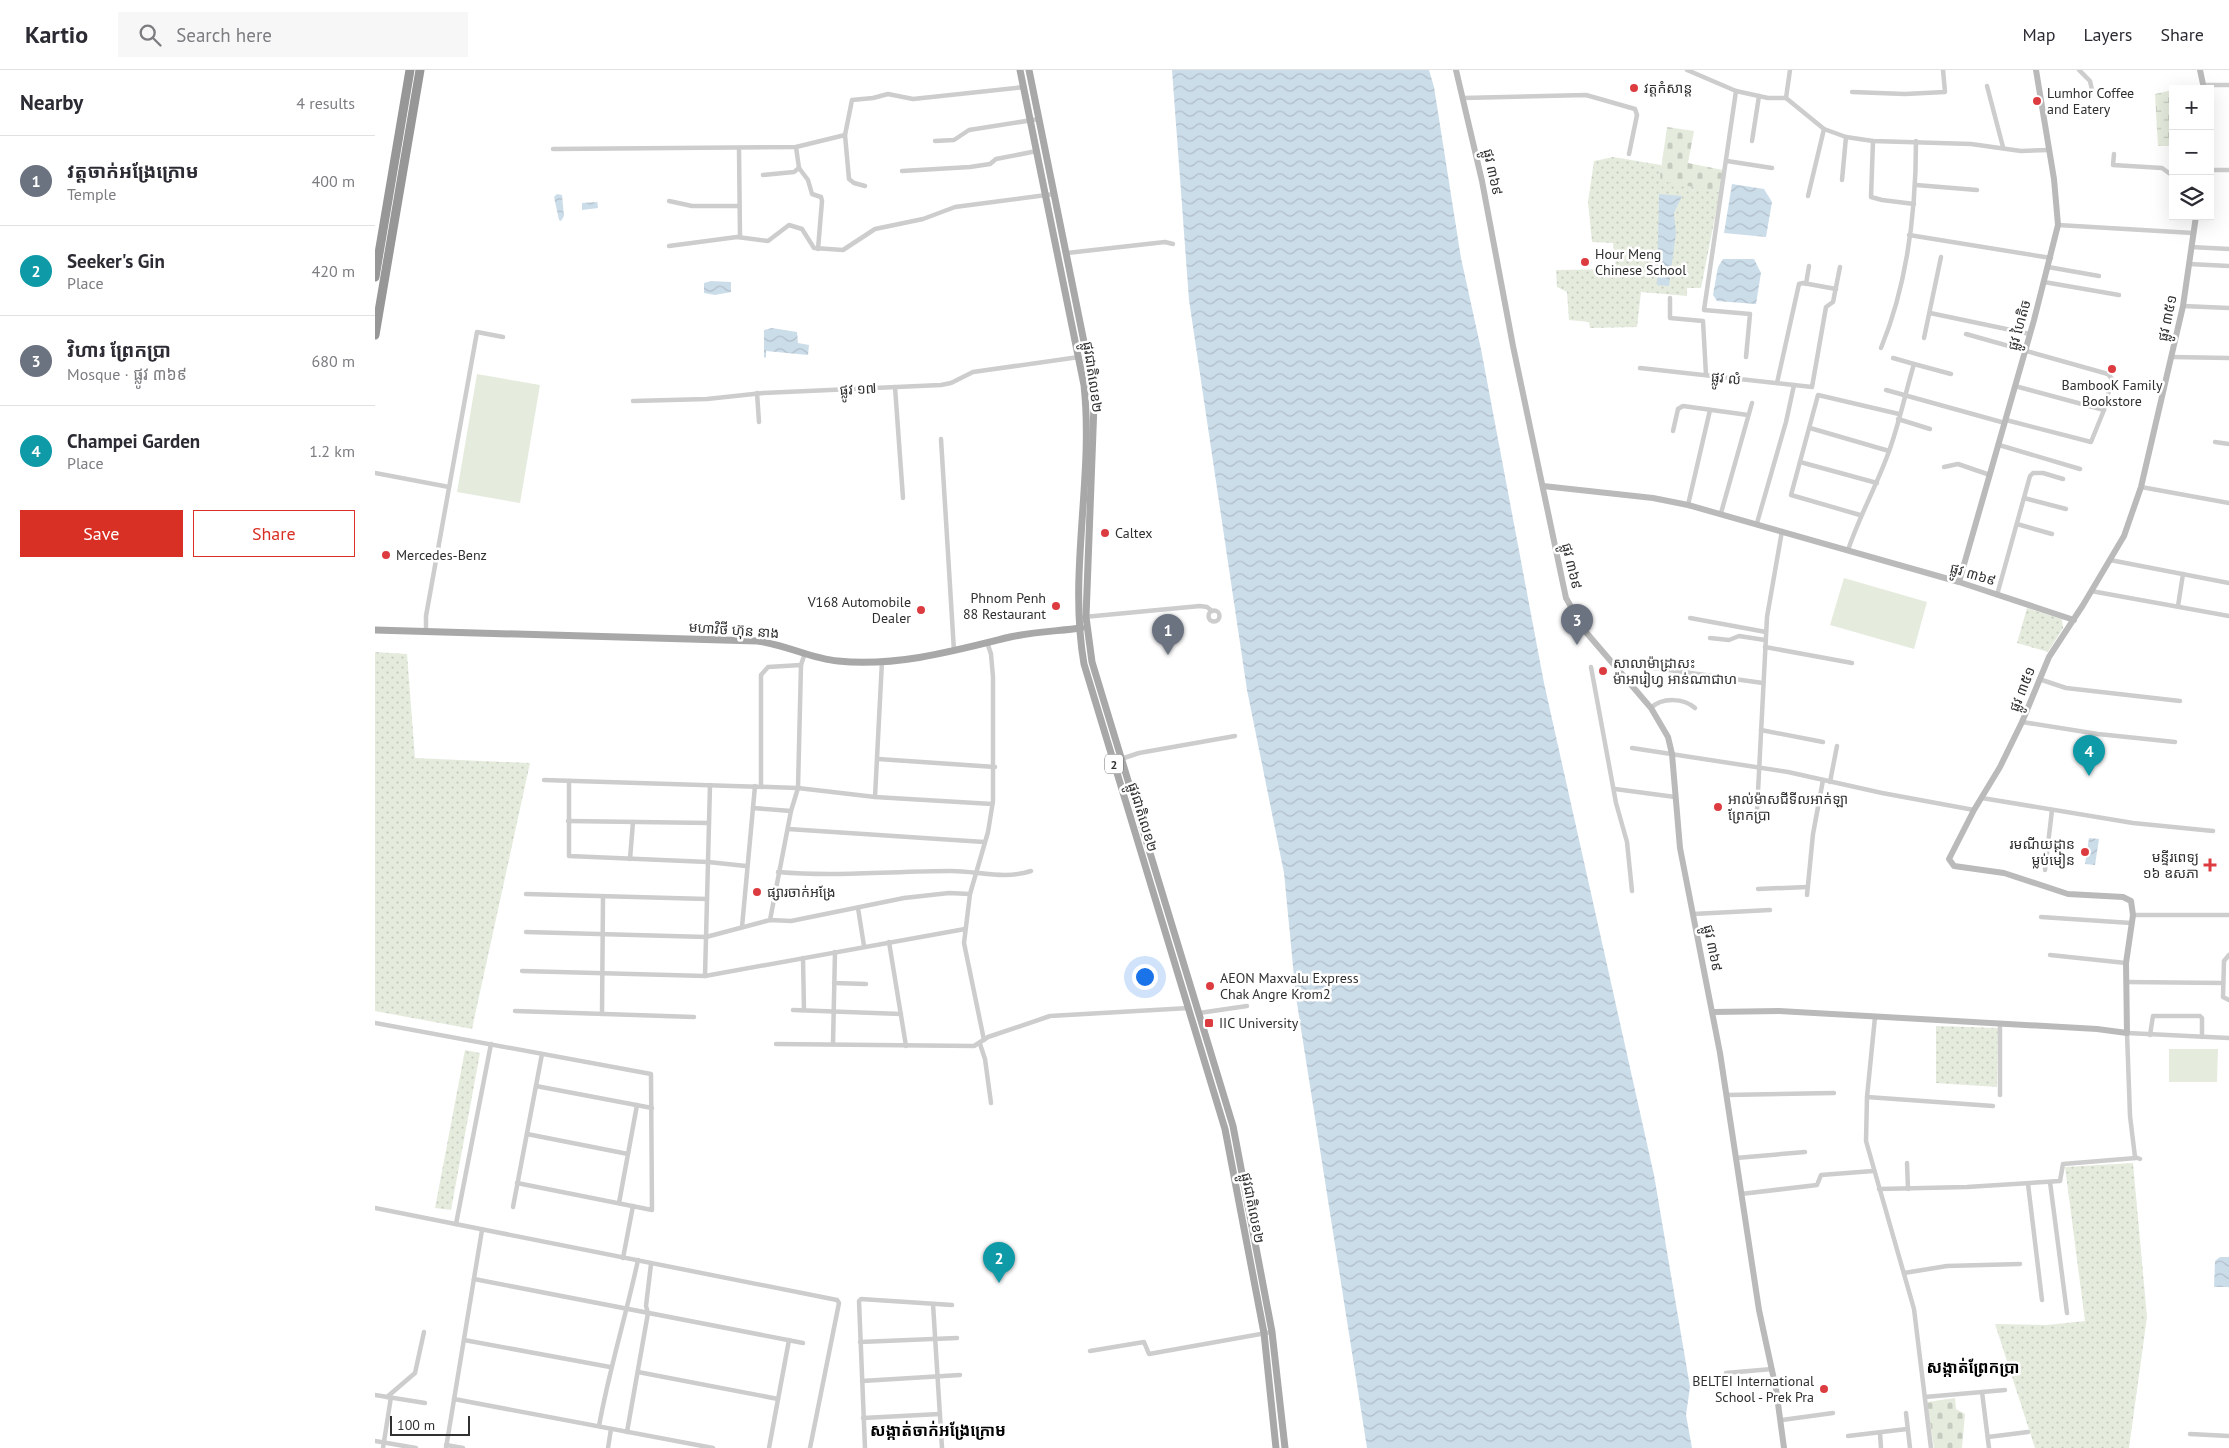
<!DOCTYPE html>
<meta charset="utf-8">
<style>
:root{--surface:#fff;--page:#f7f7f7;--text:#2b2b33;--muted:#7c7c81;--line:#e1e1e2;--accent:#d93025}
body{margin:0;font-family:"PT Sans","Noto Sans Khmer",sans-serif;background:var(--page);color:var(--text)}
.controls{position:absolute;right:15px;top:15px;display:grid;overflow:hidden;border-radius:0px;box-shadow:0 5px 20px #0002}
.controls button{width:45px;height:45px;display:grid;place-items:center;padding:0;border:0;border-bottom:1px solid var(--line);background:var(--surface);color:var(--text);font:25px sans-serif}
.scale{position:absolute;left:15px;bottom:12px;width:80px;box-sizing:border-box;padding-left:5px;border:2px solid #303030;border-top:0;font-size:14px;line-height:18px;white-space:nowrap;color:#303030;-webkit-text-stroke:4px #fff;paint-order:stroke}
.you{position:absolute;left:769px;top:906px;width:18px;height:18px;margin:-12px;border:4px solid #fff;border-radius:50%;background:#1a73e8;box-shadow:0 0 0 8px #1a73e833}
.badge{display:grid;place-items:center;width:32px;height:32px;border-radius:50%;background:var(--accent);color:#fff;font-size:16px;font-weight:700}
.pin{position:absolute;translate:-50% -41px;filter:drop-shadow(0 1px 2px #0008)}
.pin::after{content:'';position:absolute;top:26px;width:18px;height:15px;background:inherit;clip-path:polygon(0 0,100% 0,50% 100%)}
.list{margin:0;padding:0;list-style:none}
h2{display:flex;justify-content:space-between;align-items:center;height:65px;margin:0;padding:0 20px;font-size:21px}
h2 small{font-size:16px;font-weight:400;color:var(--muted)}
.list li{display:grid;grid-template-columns:32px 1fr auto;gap:15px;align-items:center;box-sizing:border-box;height:90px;padding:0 20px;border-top:1px solid var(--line)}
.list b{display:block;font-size:19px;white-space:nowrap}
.list p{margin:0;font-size:16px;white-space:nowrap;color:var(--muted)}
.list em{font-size:16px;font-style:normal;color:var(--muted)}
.actions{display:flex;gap:10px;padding:15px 20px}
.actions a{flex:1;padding:11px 0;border:1px solid var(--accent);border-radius:0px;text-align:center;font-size:18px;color:var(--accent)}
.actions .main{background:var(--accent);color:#fff}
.icon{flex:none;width:28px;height:28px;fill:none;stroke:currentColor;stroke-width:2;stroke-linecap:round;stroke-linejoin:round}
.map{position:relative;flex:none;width:1854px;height:1378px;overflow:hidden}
header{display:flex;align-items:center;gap:30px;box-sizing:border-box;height:70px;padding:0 25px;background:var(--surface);border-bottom:1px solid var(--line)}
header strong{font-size:24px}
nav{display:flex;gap:28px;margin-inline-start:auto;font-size:18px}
.search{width:350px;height:45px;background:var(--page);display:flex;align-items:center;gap:12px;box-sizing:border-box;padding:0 18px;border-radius:0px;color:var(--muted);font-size:19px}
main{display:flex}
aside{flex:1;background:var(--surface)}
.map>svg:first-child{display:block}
</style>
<header>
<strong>Kartio</strong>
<div class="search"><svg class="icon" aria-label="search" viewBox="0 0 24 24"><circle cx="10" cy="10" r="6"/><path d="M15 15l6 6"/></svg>Search here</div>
<nav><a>Map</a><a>Layers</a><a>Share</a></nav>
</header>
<main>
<aside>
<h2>Nearby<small>4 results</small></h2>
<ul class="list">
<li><span class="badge" style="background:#6b7280">1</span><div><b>វត្តចាក់អង្រែក្រោម</b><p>Temple</p></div><em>400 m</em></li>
<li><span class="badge" style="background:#0f9aa8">2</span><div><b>Seeker's Gin</b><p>Place</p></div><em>420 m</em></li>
<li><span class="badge" style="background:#6b7280">3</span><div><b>វិហារ ព្រែកប្រា</b><p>Mosque · ផ្លូវ ៣៦៩</p></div><em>680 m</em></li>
<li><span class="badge" style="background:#0f9aa8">4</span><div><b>Champei Garden</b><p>Place</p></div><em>1.2 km</em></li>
</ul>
<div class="actions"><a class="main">Save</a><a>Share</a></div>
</aside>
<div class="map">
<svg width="1854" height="1378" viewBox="0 0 1854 1378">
<defs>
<pattern id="grass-dots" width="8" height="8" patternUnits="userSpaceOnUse" patternTransform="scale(1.25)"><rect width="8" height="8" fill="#e5ecde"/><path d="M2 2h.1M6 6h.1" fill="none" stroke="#c5cbbf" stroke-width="1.8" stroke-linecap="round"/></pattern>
<pattern id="wetland-marsh" width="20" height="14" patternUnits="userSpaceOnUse" patternTransform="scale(1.25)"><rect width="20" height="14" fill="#e5ecde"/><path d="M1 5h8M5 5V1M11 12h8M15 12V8" fill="none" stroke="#c5cbbf"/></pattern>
<pattern id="cemetery-stones" width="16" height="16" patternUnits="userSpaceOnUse" patternTransform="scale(1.25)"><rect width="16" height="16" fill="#e5ecde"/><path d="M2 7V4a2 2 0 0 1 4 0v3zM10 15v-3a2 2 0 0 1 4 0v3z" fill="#c5cbbf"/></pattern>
<pattern id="water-waves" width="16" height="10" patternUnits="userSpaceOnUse" patternTransform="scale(1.25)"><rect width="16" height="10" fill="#ccddea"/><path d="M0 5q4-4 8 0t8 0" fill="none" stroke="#b0bec9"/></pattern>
</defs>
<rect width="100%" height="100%" fill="#fff"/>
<g fill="url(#grass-dots)">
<polygon points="1238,87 1286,95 1287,99 1285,106 1345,122 1326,218 1312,218 1312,226 1266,222 1262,257 1215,258 1214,252 1194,250 1192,222 1182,217 1181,200 1241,199 1238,173 1217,172 1213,132 1219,91"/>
<polygon points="1652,538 1687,549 1688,558 1673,582 1642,573"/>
<polygon points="0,582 32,584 40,688 155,693 97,959 0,941"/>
<polygon points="1561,956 1623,958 1622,1017 1561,1013"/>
<polygon points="90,980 105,983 76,1140 60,1138"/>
<polygon points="1758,1093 1772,1247 1754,1378 1660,1378 1620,1254 1672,1255 1710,1251 1690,1097"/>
</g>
<polygon fill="url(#wetland-marsh)" points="1798,20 1798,76 1783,76 1780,24"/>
<g fill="url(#cemetery-stones)">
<polygon points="1292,57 1319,61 1313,93 1348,100 1345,122 1286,111 1285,106"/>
<polygon points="1580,1328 1581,1339 1590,1344 1587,1378 1559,1378 1552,1332"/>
</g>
<g fill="#e5ecde">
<polygon points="102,304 165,315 145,433 82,422"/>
<polygon points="1469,508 1552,532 1539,579 1455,555"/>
<polygon points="1794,979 1843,979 1842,1012 1794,1012"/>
</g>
<g fill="url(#water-waves)">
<polygon points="797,0 1054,0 1059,17 1086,188 1106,279 1169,613 1279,1105 1315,1317 1311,1345 1317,1378 992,1378 921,927 909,803 872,620 814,230"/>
<polygon points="1357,114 1389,119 1397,132 1391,167 1349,163"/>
<polygon points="182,124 187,125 189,146 186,151 184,150 179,127"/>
<polygon points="1284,124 1307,126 1299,143 1301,163 1294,216 1282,215"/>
<polygon points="222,130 223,138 207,140 207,133 222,132"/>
<polygon points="1348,189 1379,189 1386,203 1381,234 1342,231 1338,225 1343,197"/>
<polygon points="336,211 356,212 356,222 340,225 329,223 329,213"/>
<polygon points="397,258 422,262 423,273 434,275 433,285 391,281 391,287 389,288 389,260"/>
<polygon points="1714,768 1724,769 1720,795 1710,794"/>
<polygon points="1845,1187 1854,1187 1854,1217 1839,1217 1840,1191"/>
</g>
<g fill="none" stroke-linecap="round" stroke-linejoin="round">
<g stroke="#cdcdcd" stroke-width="4.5">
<polyline points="1312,0 1361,21 1393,28 1411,28 1449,59 1471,67 1498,71 1596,74 1646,81 1674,80"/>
<polyline points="1704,0 1715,11 1717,20"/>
<polyline points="1829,15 1854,15"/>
<polyline points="1612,16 1628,77"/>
<polyline points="1361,21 1329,240 1375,244 1371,287"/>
<polyline points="1477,22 1530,24 1570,22 1568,0"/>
<polyline points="1088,28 1211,25 1260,39 1262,45 1254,84"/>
<polyline points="1411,28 1415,0"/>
<polyline points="560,71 579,70 594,60 664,49"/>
<polyline points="1377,71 1384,26"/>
<polyline points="1498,71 1496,127 1507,130 1539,134"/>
<polyline points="421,77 424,98 433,110 437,124 446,127 447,131 443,179"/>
<polyline points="178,79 421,77 470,65"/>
<polyline points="364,79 365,167"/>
<polyline points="1739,84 1738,95 1787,98 1798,106"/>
<polyline points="1352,91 1397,98"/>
<polyline points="1835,100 1854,100"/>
<polyline points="527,101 595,97 615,94 621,89 662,81"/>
<polyline points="388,105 419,102 424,98"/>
<polyline points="1467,110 1471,67"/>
<polyline points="1541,115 1602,120"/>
<polyline points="490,116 479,113 474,109 470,65 477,30 498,28 513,24 538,29 649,17"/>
<polyline points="1433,126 1449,59"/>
<polyline points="294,131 317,136 364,136"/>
<polyline points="1683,155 1818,163"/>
<polyline points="1534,165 1676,188"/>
<polyline points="294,176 362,167 393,171 414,155 427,159 439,178 468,180 500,159 548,149 580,137 679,124"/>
<polyline points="1816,177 1854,179"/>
<polyline points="692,183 790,172 798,174"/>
<polyline points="1814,194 1854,196"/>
<polyline points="1673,197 1724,206"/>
<polyline points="1669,212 1744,225"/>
<polyline points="1431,214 1434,196"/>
<polyline points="1295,228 1295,248 1328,251 1331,305"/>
<polyline points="1808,236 1854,238"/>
<polyline points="1555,243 1655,264"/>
<polyline points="1591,264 1733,304 1737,309 1729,340 1716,372 1631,350"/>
<polyline points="1549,268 1566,187"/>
<path d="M1506,278c26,-63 35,-139 35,-207"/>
<polyline points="1797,287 1854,288"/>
<polyline points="1518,288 1539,294"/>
<polyline points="1265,298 1437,317 1451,237 1458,232 1465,197"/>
<polyline points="1402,313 1424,214 1428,213 1461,219"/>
<polyline points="1640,316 1729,340"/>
<polyline points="520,317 528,428"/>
<polyline points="1511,320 1630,353"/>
<polyline points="382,323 384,352"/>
<polyline points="258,331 332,329 388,323 566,315 576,313 598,302 704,287"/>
<polyline points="1523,349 1555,359"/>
<polyline points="1435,358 1514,381"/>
<polyline points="1298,361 1303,339 1308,336 1373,345"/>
<polyline points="566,369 579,581"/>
<polyline points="1840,372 1854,374"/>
<polyline points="1624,375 1705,399"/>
<polyline points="1425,392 1502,413"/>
<polyline points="1569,397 1583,394 1615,405"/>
<polyline points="0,403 74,417"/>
<polyline points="1766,417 1854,433"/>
<polyline points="1649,428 1691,439"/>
<polyline points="1313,435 1335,340"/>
<polyline points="1346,443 1377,333"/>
<polyline points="1485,445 1416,425 1443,325 1524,344"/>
<polyline points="1382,453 1411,352 1419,315"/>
<polyline points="1642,454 1677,464"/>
<path d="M1473,480c11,-33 28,-63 40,-96 11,-29 17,-60 26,-90l37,10"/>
<polyline points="1735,490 1854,513"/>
<polyline points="1716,521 1854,546"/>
<polyline points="1622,525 1655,406 1658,403 1668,403 1688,409"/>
<polyline points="1803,536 1808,504"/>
<circle cx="839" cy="546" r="5.5"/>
<polyline points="709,547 825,536 832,537 837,541"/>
<polyline points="1315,548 1391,562"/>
<polyline points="51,562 51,546 102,262 128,267"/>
<polyline points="1335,568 1354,570 1364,566 1390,570"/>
<polyline points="1390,577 1477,593"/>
<polyline points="1216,597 1241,733 1252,772 1257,821"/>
<polyline points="1272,597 1388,613"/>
<polyline points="1664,609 1691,618 1805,631"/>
<path d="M1276,638c11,-11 33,-10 44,0"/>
<polyline points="1647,652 1723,664 1800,672"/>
<polyline points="1386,660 1448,672"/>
<polyline points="1257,678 1413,702 1507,723 1599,740"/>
<polyline points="503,689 620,697"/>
<polyline points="746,689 764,683 860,666"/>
<polyline points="169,710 423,718 500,727 617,734"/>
<polyline points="194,711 194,786 333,792 371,796"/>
<polyline points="1455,712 1462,676"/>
<polyline points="386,716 386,605 393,597 426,595"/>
<polyline points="1240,719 1300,727"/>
<polyline points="500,727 507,591"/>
<polyline points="1607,728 1758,753 1838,761"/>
<polyline points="378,738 416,741"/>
<polyline points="1382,741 1392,547 1407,461"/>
<polyline points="193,751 334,753"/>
<polyline points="413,759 609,772"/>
<polyline points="255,789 258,752"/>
<polyline points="1670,800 1677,740"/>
<path d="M403,802c58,5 115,-1 173,-1 27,0 54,9 80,0"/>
<polyline points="1383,819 1433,817"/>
<polyline points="151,824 332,829"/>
<polyline points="1432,825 1438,764 1448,710"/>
<polyline points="483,838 489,876"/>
<polyline points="1318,844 1395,840"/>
<polyline points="1758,845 1854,845"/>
<polyline points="1666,847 1756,853"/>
<polyline points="395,850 416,741 423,718 426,595 430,583"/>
<polyline points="367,857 380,716"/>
<polyline points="151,862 331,867 395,850 416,851 529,828 574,823 595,824"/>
<polyline points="514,872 531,976"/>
<polyline points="1675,885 1751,893"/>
<polyline points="1854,885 1849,891 1848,927 1854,930"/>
<polyline points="428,888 429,940"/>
<polyline points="147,901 330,906 590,859"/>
<polyline points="330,906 335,715"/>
<polyline points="1751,912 1848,913"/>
<polyline points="459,913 491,914"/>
<polyline points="418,940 526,944"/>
<polyline points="140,941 319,947"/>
<polyline points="824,943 872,936"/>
<polyline points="227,944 228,826"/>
<polyline points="1500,947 1492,1027 1491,1071 1539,1239 1556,1378"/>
<polyline points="0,953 276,1004 277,1140 142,1113"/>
<polyline points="1775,965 1778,946 1825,946 1827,948 1827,967"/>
<polyline points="609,970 589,873 595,824 613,762 618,731 618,607 616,584 613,575"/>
<polyline points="401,974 599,976 613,967 675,946 814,938"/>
<polyline points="458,974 460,882"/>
<polyline points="605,974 610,989 616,1033"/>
<polyline points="161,1016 277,1038"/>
<polyline points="1352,1025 1459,1023"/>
<polyline points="1625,1025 1625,953"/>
<polyline points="1492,1027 1618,1036"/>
<polyline points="152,1064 253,1084"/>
<polyline points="1361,1088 1430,1082"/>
<polyline points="1765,1089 1760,1087 1755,1046 1752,963 1854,968"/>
<polyline points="1532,1093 1533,1119"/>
<polyline points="1675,1112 1692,1243"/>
<polyline points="1653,1114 1667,1230"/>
<polyline points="1504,1119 1592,1117 1685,1111 1688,1094 1761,1088"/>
<polyline points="1366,1124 1442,1115 1446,1105 1498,1101"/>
<polyline points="244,1133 262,1035"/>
<polyline points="138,1137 167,984"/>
<polyline points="0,1138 462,1230 464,1233 435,1378"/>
<polyline points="81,1154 116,974"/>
<polyline points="248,1188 258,1136"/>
<polyline points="1529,1203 1572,1196 1645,1194"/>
<polyline points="99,1209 428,1273"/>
<polyline points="558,1234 567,1378"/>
<polyline points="89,1270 235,1297"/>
<polyline points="485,1272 582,1268"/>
<polyline points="715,1281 769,1272 774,1284 897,1262"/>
<polyline points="263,1302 403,1329"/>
<polyline points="1351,1303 1397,1299"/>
<polyline points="487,1311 585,1305"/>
<polyline points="1607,1322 1614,1378"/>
<polyline points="0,1325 50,1333"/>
<polyline points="12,1327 40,1303 49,1262"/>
<polyline points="1550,1327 1630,1320"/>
<polyline points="79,1329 338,1378"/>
<polyline points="1531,1343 1535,1378"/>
<polyline points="488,1348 565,1344"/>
<polyline points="1407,1350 1458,1343"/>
<path d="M224,1356c10,-56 27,-110 39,-166"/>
<polyline points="252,1362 273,1243 271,1236 276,1194"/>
<polyline points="1505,1363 1506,1378"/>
<polyline points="1815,1364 1854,1366"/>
<polyline points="1473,1366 1532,1359"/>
<polyline points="1613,1367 1653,1362"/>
<polyline points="0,1371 41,1378"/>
<polyline points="71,1375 88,1378"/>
<polyline points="8,1378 16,1327"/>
<polyline points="71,1378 107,1160"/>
<polyline points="233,1378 236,1359"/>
<polyline points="394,1378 414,1270"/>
<polyline points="490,1378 484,1231 486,1229 577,1235"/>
</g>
<g stroke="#bababa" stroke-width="6">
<polyline points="1081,0 1107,111 1138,276 1191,528 1210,561 1276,638 1293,667 1297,684 1305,778 1345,983 1384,1240 1401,1319 1409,1378"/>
<polyline points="1825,0 1829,19"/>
<polyline points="1168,416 1278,428 1313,435 1584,512 1699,550"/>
<polyline points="1584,512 1659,250 1683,155 1679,109 1661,0"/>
<polyline points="1338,942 1404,941 1722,959 1752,963 1751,893 1758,845 1756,831 1748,827 1693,824 1629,803 1579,796 1574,789 1599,740 1625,697 1647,652 1674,587 1708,535 1749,466 1766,417 1808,236 1821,146"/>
</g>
<g stroke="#a8a8a8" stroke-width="7">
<path d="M645,0l64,315c10,93 -16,187 0,279l141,465 39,204 12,115"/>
<polyline points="654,0 710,277 719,334 711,547 717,592 858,1056 897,1262 910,1378"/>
<path d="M0,560l382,11c28,3 54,18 81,20 58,6 116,-10 172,-24 23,-5 48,-6 71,-9"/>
</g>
<g stroke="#979797" stroke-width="9">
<polyline points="0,207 35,0"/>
<polyline points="0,265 45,0"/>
</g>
</g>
<g fill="#dc3c40" stroke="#fff" stroke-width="2">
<circle cx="1259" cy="18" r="5"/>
<circle cx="1662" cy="31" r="5"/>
<circle cx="1210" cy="192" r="5"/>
<circle cx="1737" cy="299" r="5"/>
<circle cx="730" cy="463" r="5"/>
<circle cx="11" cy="485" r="5"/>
<circle cx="681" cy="536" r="5"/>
<circle cx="546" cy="540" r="5"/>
<circle cx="1228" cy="601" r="5"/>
<circle cx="1343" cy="737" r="5"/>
<circle cx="1710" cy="782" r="5"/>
<path d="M1832.5 787.5h5v5h5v5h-5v5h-5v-5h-5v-5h5z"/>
<circle cx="382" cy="822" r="5"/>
<circle cx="835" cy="916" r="5"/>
<rect x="829" y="948" width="10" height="10" rx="2.5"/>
<circle cx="1449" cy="1319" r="5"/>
</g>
<g text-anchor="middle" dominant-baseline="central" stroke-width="5" stroke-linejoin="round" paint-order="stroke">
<rect fill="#fff" stroke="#6e6e6e" stroke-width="1" x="730" y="684.5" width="18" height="19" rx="4"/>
<g font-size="12" font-weight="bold" fill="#303030">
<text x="739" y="694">2</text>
</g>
<g font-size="14" fill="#303030" stroke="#fff" text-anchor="start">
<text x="1269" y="18">វត្តកំសាន្ត</text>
<text x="1672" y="23">Lumhor Coffee<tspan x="1672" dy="16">and Eatery</tspan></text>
<text x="1220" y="184">Hour Meng<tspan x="1220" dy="16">Chinese School</tspan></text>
<text x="1737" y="315" text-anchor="middle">BambooK Family<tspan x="1737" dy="16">Bookstore</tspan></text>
<text x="740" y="463">Caltex</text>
<text x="21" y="485">Mercedes-Benz</text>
<text x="671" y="528" text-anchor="end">Phnom Penh<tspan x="671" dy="16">88 Restaurant</tspan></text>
<text x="536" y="532" text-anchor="end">V168 Automobile<tspan x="536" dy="16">Dealer</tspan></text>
<text x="1238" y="593">សាលាម៉ាដ្រាសះ<tspan x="1238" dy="16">ម៉ាអារៀហ្វ អាន់ណាជាហ</tspan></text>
<text x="1353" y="729">អាល់ម៉ាសជីទីលអាក់ឡា<tspan x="1353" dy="16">ព្រែកប្រា</tspan></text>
<text x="1700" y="774" text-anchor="end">រមណីយដ្ឋាន<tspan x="1700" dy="16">ម្លប់មៀន</tspan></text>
<text x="1824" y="787" text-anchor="end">មន្ទីរពេទ្យ<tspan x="1824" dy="16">១៦ ឧសភា</tspan></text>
<text x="392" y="822">ផ្សារចាក់អង្រែ</text>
<text x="845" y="908">AEON Maxvalu Express<tspan x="845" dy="16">Chak Angre Krom2</tspan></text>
<text x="844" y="953">IIC University</text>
<text x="1439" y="1311" text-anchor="end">BELTEI International<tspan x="1439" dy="16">School - Prek Pra</tspan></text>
</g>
<g font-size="14" fill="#303030" stroke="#fff">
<text transform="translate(1118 102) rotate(78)">ផ្លូវ ៣៦៩</text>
<text transform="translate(1792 248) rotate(-78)">ផ្លូវ ៣៥១</text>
<text transform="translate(1644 255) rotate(-74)">ផ្លូវ ហៃតិច</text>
<text transform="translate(718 307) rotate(82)">ផ្លូវជាតិលេខ២</text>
<text transform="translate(1351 308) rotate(6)">ផ្លូវ លំ</text>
<text transform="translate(483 319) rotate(-3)">ផ្លូវ ១៧</text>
<text transform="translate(1197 496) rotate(77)">ផ្លូវ ៣៦៩</text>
<text transform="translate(1598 504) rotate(17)">ផ្លូវ ៣៦៩</text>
<text transform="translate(359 560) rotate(4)">មហាវិថី ហ៊ុន នាង</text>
<text transform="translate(1647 619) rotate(-68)">ផ្លូវ ៣៥១</text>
<text transform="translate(768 747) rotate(73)">ផ្លូវជាតិលេខ២</text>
<text transform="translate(1338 878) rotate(79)">ផ្លូវ ៣៦៩</text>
<text transform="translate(878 1138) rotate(79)">ផ្លូវជាតិលេខ២</text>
</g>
<g font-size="16" font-weight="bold" fill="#000" stroke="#fff">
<text x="1598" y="1297">សង្កាត់ព្រែកប្រា</text>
<text x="563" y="1360">សង្កាត់ចាក់អង្រែក្រោម</text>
</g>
</g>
</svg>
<div class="controls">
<button>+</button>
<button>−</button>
<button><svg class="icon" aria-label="layers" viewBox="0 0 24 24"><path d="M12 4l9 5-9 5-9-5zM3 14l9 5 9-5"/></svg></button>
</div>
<div class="scale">100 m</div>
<div class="you"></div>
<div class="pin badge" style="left:793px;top:585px;background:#6b7280">1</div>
<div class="pin badge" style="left:624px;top:1213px;background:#0f9aa8">2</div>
<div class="pin badge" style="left:1202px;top:575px;background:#6b7280">3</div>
<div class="pin badge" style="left:1714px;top:706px;background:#0f9aa8">4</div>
</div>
</main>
